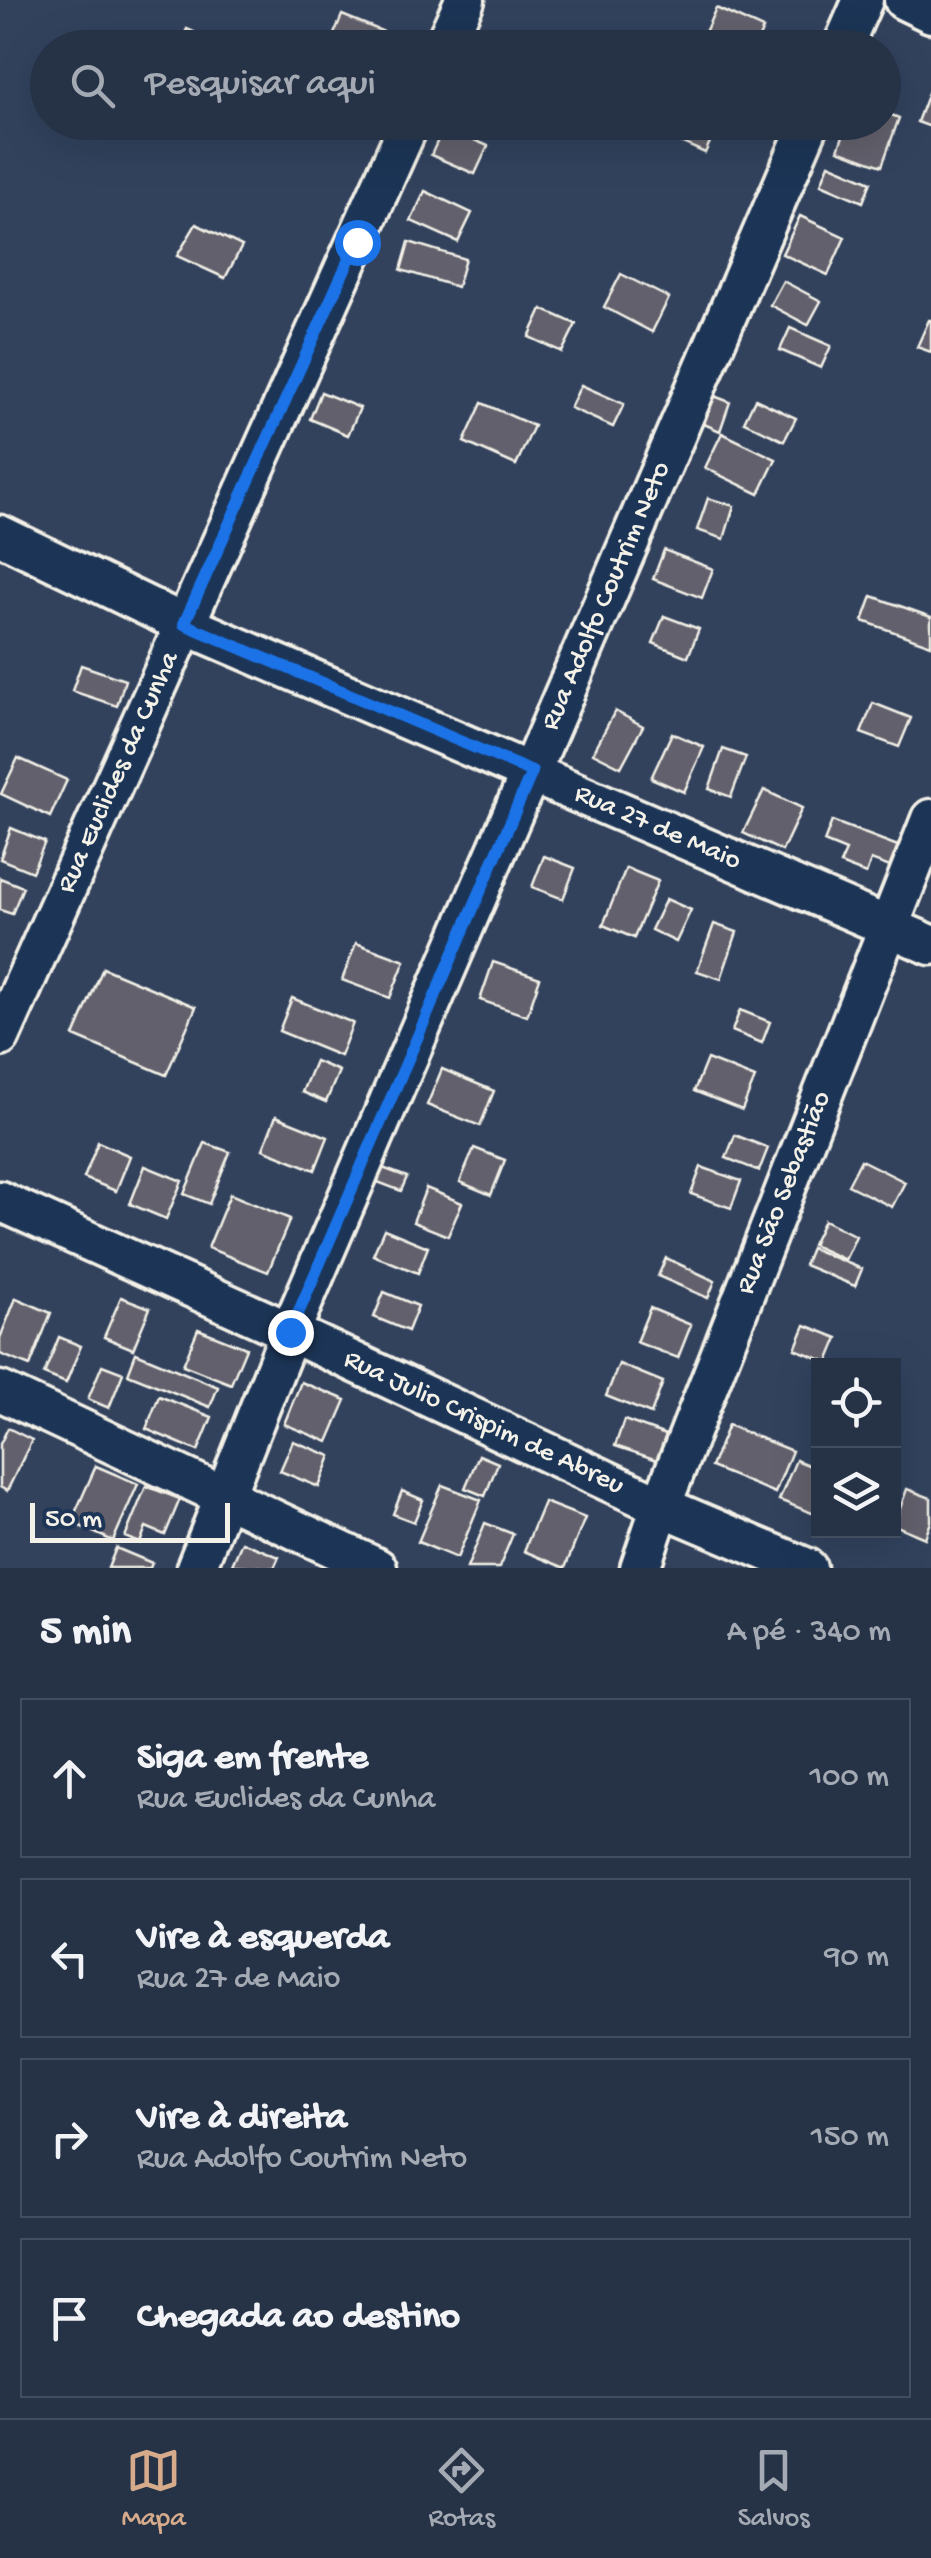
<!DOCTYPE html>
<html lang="pt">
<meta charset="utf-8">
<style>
:root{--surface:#263246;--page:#2e3a4d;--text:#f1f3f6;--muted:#a4aab3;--line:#424d5f;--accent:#d6ab8b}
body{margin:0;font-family:"Gochi Hand",sans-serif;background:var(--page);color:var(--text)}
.controls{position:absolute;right:30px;bottom:30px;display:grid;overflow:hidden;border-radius:0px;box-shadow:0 10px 40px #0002}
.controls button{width:90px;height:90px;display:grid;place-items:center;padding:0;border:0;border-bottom:2px solid var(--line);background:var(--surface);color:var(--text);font:50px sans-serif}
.scale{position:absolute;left:30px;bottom:25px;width:200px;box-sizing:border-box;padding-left:10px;border:5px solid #f4f1e8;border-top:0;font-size:28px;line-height:35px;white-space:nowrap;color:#f4f1e8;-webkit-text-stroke:8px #1d3557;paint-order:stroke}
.stop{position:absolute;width:30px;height:30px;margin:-22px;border:8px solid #1a73e8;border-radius:50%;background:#fff}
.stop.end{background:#1a73e8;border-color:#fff;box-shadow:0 2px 10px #0008}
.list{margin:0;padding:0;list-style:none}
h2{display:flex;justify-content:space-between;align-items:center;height:130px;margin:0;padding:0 40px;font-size:42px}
h2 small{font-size:32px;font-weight:400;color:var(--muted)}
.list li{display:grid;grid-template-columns:65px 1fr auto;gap:30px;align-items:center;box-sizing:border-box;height:160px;margin:0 20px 20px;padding:0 20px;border:2px solid var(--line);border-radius:0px}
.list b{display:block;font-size:38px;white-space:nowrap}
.list p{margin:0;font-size:32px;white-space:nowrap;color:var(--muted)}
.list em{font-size:32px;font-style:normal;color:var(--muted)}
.icon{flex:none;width:55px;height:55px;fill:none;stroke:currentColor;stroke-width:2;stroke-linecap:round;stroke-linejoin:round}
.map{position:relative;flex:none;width:931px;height:1568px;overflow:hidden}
.search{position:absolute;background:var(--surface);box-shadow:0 10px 40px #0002;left:30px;right:30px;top:30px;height:110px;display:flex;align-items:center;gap:25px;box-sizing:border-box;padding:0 35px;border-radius:55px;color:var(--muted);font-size:38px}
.sheet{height:850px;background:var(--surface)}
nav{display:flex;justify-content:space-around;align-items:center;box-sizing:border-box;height:140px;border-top:2px solid var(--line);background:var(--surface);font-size:28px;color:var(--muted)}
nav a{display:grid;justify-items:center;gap:5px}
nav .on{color:var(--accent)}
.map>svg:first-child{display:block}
</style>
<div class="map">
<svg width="931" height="1568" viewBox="0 0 931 1568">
<rect width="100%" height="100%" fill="#32425d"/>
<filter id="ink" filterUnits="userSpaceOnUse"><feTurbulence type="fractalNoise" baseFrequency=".01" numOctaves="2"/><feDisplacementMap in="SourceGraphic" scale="20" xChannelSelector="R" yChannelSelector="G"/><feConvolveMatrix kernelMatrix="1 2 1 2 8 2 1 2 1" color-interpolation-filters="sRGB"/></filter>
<g filter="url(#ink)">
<g fill="#62616c" stroke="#f4f1e8" stroke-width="2.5">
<polygon points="716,8 763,29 754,48 698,48"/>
<polygon points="342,15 389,34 384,48 329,46"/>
<polygon points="187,29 212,40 208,48 178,48"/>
<polygon points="931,85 931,127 917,122"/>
<polygon points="884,112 899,118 882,166 838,150 848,122 884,122"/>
<polygon points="481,122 516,122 511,135"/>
<polygon points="663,122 719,122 705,153 659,132"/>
<polygon points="444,127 488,146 475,174 431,155"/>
<polygon points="829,164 871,182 863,202 821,184"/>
<polygon points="425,191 472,213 458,242 411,221"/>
<polygon points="800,216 845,237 828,275 782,254"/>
<polygon points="196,224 242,246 225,278 177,256"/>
<polygon points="409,242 465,259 457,287 401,270"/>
<polygon points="621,274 669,298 652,332 604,307"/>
<polygon points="783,281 821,301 808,325 770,305"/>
<polygon points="542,309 576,324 562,352 529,337"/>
<polygon points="929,320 931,320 931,352 917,347"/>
<polygon points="790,328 831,346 821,368 780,350"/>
<polygon points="581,385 624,404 613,427 570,408"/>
<polygon points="321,392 360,408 348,435 310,419"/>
<polygon points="714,396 730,402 720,431 704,424"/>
<polygon points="755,399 796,418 784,441 744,422"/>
<polygon points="482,403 534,426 516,465 464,442"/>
<polygon points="722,433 776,459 759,494 705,468"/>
<polygon points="708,498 734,506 724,539 697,530"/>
<polygon points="664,550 713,569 702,598 653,579"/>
<polygon points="872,596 931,617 931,645 863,621"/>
<polygon points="664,616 699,629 688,657 653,643"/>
<polygon points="81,665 125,680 117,706 72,691"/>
<polygon points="873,703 911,718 899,747 861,733"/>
<polygon points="615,711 643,726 621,767 593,753"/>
<polygon points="672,733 704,747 684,792 651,778"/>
<polygon points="723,749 746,757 731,797 709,789"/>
<polygon points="18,758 67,780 50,817 1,794"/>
<polygon points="764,790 802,808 782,851 743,833"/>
<polygon points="832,821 898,846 890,867 871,860 866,874 840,864 846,851 824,842"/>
<polygon points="11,828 45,842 32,872 0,859"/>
<polygon points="544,856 575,868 563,899 532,887"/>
<polygon points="626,868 658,881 634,938 603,925"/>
<polygon points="0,878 23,887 12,914 0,910"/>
<polygon points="666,899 691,910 676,942 651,930"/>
<polygon points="714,924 737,932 721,979 697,971"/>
<polygon points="356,943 405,961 390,998 342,980"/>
<polygon points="493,962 540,978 527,1016 480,1000"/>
<polygon points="103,968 196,1007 166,1075 74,1036"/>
<polygon points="292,998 353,1023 340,1056 279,1031"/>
<polygon points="740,1010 770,1022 762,1043 732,1031"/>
<polygon points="707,1059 755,1078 742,1110 694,1091"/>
<polygon points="315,1061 339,1071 326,1102 302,1092"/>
<polygon points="442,1069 494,1091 480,1126 427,1105"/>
<polygon points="276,1116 328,1137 315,1170 263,1149"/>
<polygon points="735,1135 768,1148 759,1171 726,1158"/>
<polygon points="98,1142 130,1156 116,1191 84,1178"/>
<polygon points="205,1143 230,1152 209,1204 184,1194"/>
<polygon points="474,1148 505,1160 491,1195 460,1182"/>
<polygon points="861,1160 905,1182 892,1207 848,1185"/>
<polygon points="145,1166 182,1181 166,1219 130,1204"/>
<polygon points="380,1167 407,1177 401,1191 375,1181"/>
<polygon points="701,1167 741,1181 731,1208 691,1194"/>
<polygon points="426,1188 462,1203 448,1236 413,1222"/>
<polygon points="230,1194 290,1219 268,1272 208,1248"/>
<polygon points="824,1220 856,1236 845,1260 812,1245"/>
<polygon points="384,1229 428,1247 418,1273 373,1255"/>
<polygon points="811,1248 862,1269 855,1286 804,1265"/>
<polygon points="666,1258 715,1281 708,1298 658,1276"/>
<polygon points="384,1292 418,1306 408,1331 374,1317"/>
<polygon points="121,1297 150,1308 133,1349 104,1337"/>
<polygon points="16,1298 51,1313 30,1366 0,1354 0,1338"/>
<polygon points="650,1308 691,1325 678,1358 636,1342"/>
<polygon points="805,1325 838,1338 828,1362 795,1349"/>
<polygon points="198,1329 246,1348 231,1384 183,1365"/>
<polygon points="59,1337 81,1346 66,1383 44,1374"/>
<polygon points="136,1353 218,1387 210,1407 128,1374"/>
<polygon points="619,1364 663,1382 651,1414 606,1396"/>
<polygon points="102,1365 123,1373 109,1408 88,1399"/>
<polygon points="301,1382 346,1400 328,1442 284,1424"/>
<polygon points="159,1396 212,1417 198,1451 146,1429"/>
<polygon points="624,1420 666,1435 657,1460 615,1446"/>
<polygon points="728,1425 792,1451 775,1493 711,1467"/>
<polygon points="8,1428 32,1440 7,1491 0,1487 0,1444"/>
<polygon points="293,1441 331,1456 319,1487 280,1471"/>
<polygon points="479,1455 498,1463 485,1496 465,1488"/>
<polygon points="796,1460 818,1469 817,1515 779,1500"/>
<polygon points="96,1466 138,1484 113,1541 71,1522"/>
<polygon points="442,1485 481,1500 457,1558 418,1542"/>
<polygon points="146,1486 180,1499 165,1535 146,1527 140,1543 125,1537"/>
<polygon points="907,1489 931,1498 931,1522 925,1538 894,1525"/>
<polygon points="402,1491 423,1500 414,1522 393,1514"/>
<polygon points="544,1502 585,1518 565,1568 524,1551"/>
<polygon points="485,1523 513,1534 499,1568 467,1568"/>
<polygon points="242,1542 279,1557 274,1568 232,1565"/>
<polygon points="116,1548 152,1563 150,1568 108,1568"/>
</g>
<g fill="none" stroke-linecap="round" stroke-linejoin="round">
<g stroke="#f4f1e8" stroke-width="45">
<g id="minor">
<polyline points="904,0 931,13"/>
<polyline points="443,48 465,0"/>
<polyline points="842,48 863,0"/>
<path id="s1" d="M0,535l184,89 747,321"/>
<path id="s2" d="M0,1037l410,-915"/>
<path id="s3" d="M0,1201l290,131 371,174 146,62"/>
<polyline points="0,1391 377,1568"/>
<path id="s4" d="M196,1568l94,-236 520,-1210"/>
<path id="s5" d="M640,1568l21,-62 270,-687"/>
</g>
</g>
<use href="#minor" stroke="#1d3557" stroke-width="38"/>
</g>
</g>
<g fill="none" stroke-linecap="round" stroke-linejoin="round" filter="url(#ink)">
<polyline stroke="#1a73e8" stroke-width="12" points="290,1332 532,772 184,624 357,242"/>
</g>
<g text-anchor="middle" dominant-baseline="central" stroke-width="10" stroke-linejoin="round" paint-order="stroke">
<g font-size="28" fill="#f4f1e8" stroke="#1d3557">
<text stroke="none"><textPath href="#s4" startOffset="1055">Rua Adolfo Coutrim Neto</textPath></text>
<text stroke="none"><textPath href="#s2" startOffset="290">Rua Euclides da Cunha</textPath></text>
<text stroke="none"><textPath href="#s1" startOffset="720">Rua 27 de Maio</textPath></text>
<text stroke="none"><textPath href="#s5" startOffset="402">Rua São Sebastião</textPath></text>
<text stroke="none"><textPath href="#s3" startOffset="532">Rua Julio Crispim de Abreu</textPath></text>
</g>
</g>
</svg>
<div class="controls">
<button><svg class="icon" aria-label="locate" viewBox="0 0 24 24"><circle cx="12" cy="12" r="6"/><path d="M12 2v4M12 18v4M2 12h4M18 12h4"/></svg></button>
<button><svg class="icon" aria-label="layers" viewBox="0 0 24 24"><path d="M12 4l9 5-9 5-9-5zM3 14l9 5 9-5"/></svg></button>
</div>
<div class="scale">50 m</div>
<div class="stop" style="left:357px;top:242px"></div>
<div class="stop end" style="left:290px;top:1332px"></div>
<div class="search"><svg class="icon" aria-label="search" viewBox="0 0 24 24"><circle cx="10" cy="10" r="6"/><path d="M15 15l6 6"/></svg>Pesquisar aqui</div>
</div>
<section class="sheet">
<h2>5 min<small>A pé · 340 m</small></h2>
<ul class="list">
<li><svg class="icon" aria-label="ahead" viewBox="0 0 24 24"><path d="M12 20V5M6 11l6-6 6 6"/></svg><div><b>Siga em frente</b><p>Rua Euclides da Cunha</p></div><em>100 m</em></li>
<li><svg class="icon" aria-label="left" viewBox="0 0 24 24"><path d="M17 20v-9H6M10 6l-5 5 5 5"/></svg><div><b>Vire à esquerda</b><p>Rua 27 de Maio</p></div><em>90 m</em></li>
<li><svg class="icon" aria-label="right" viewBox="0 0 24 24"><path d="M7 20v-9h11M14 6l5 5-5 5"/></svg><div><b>Vire à direita</b><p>Rua Adolfo Coutrim Neto</p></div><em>150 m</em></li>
<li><svg class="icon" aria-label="arrive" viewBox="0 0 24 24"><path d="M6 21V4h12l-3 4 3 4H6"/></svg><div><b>Chegada ao destino</b></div></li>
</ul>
</section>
<nav>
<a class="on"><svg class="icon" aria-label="map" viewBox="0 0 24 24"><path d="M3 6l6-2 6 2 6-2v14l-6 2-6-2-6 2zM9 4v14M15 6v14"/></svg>Mapa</a>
<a><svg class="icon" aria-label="directions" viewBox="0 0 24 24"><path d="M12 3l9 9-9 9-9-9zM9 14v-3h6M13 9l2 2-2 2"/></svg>Rotas</a>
<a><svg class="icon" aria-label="saved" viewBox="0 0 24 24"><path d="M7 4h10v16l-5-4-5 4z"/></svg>Salvos</a>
</nav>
